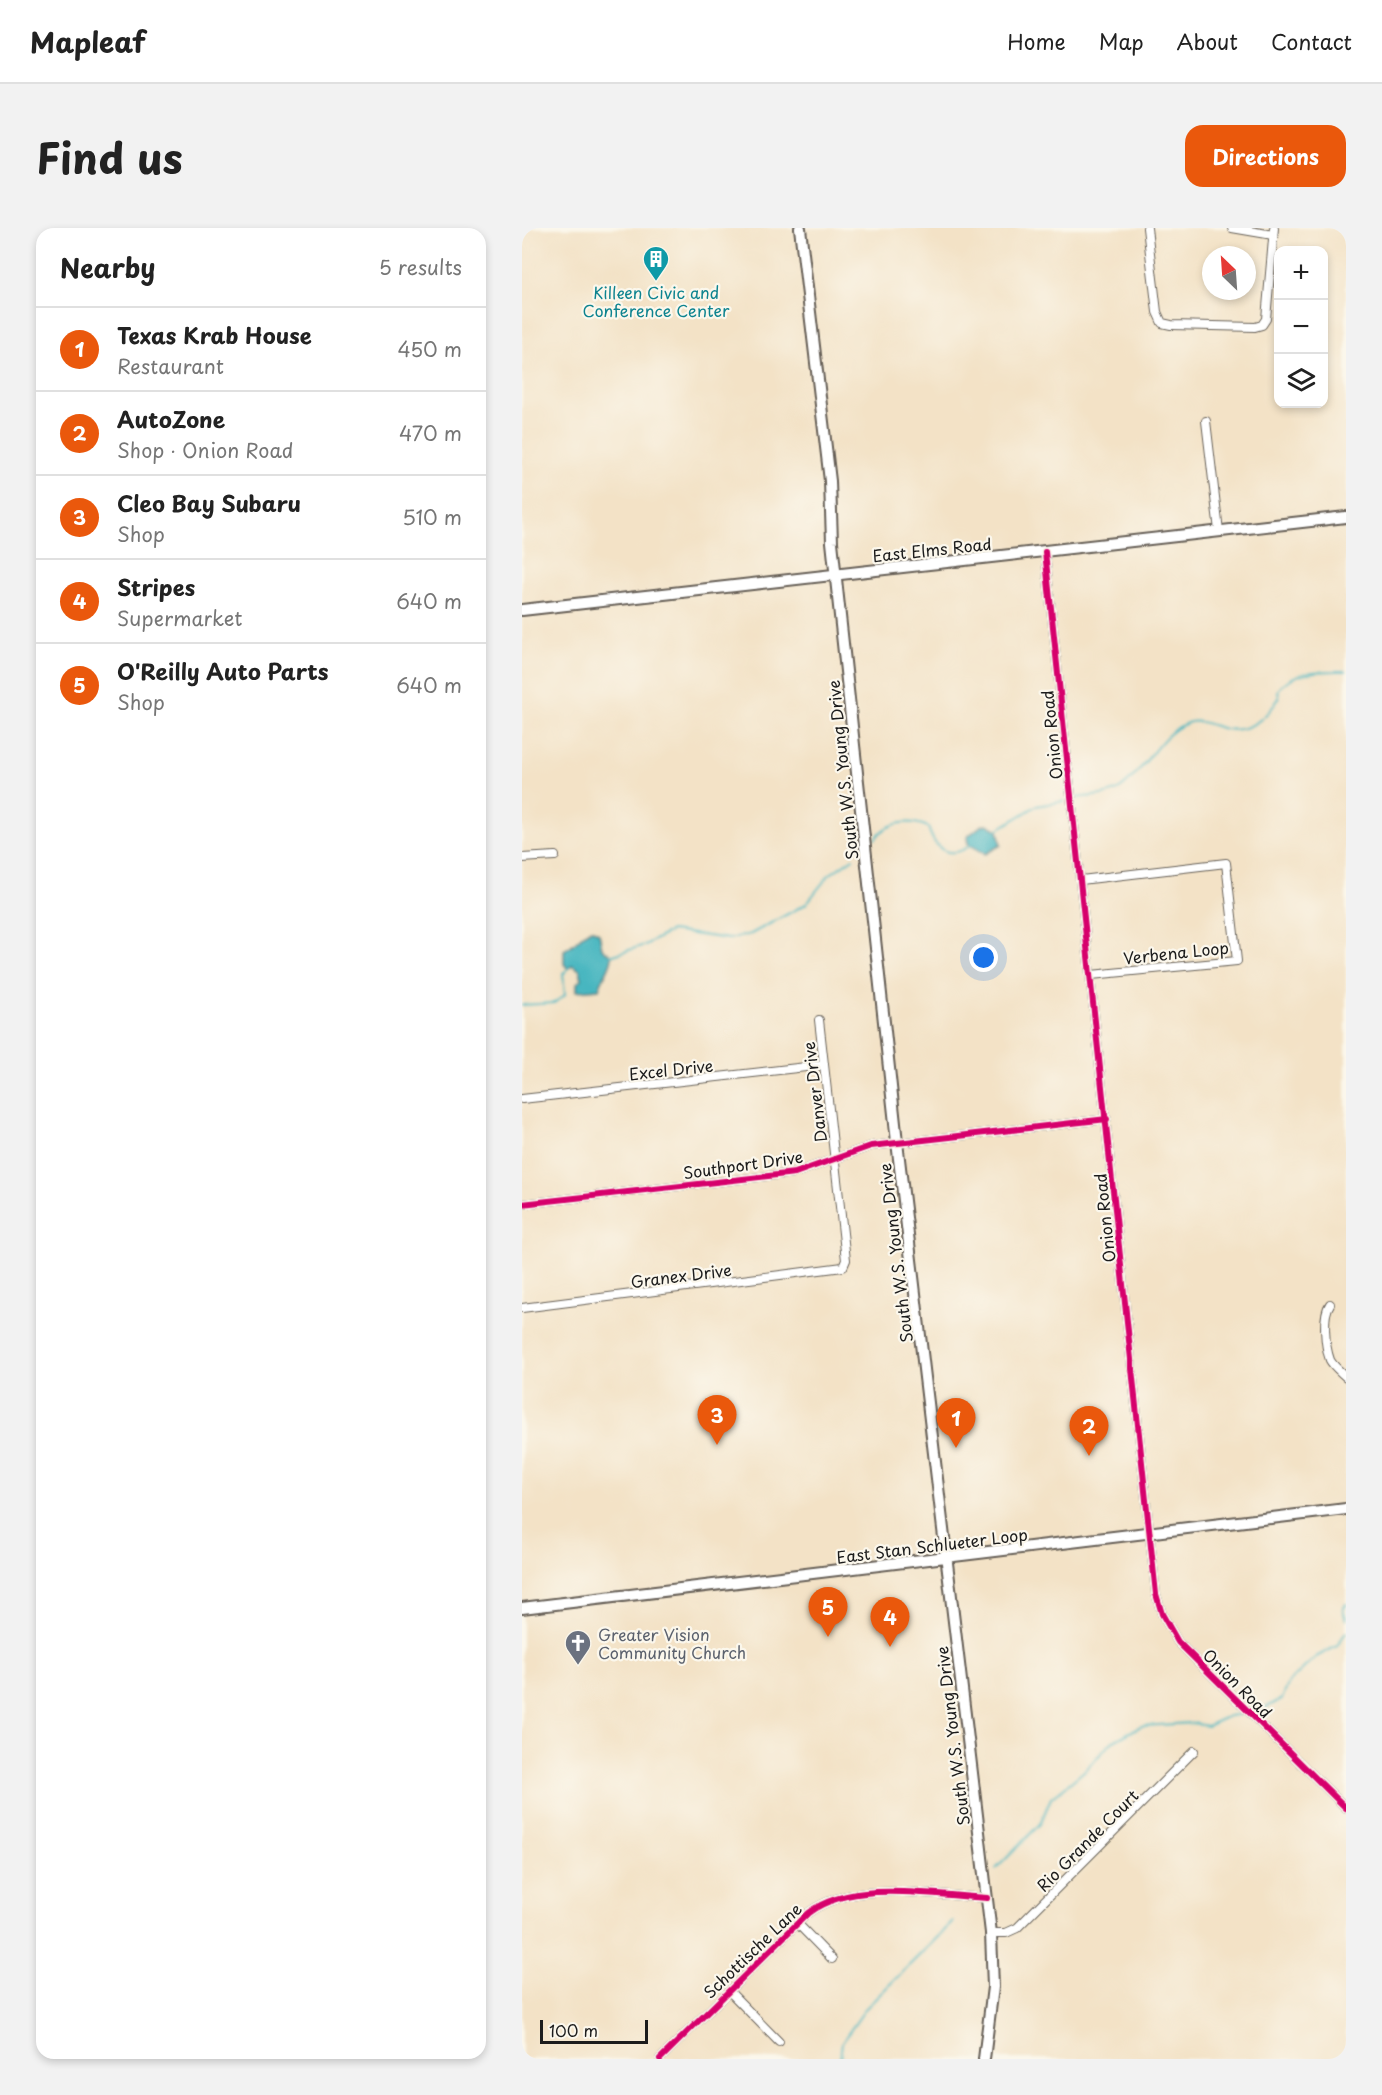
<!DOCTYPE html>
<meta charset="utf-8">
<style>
:root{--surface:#fff;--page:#f2f2f2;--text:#222;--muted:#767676;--line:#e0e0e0;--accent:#ea580c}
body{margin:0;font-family:"Playpen Sans",sans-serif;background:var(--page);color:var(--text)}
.controls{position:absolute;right:18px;top:18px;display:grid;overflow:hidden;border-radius:12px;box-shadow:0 3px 9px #0003}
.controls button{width:54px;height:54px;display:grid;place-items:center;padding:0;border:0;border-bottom:2px solid var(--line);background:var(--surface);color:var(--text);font:30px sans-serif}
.compass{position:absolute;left:680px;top:18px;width:54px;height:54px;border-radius:50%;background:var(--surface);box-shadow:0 3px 9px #0003;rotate:335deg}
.scale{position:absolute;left:18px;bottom:15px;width:108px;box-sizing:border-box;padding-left:6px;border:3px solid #1c1c1c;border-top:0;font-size:16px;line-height:21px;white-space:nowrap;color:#1c1c1c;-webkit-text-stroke:4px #fbf7ec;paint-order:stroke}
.you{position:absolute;left:462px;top:730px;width:21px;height:21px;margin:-15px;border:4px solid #fff;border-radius:50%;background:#1a73e8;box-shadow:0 0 0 9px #1a73e833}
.badge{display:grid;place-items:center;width:39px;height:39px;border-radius:50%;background:var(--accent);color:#fff;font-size:20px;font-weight:700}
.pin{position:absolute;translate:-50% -50px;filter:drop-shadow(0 2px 3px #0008)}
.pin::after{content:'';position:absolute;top:32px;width:21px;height:18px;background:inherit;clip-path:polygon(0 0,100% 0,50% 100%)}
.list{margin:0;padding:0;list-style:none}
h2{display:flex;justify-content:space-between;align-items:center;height:78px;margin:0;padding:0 24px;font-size:26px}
h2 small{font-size:20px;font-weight:400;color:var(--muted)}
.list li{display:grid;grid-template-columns:39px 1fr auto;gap:18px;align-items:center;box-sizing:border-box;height:84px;padding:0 24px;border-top:2px solid var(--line)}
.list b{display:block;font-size:22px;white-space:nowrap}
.list p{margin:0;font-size:20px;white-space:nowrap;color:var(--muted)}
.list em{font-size:20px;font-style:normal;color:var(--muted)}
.icon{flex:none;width:33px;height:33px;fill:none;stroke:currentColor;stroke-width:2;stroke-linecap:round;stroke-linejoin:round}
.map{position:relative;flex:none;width:824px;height:1831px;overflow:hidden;border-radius:18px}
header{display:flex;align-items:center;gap:36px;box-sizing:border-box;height:84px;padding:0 30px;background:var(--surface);border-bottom:2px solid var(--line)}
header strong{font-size:28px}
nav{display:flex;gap:33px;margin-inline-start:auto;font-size:21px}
.intro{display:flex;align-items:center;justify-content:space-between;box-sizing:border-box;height:144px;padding:0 36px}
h1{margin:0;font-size:42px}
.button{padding:15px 27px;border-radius:18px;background:var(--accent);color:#fff;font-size:21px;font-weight:700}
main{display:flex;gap:36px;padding:0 36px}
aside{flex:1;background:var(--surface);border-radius:18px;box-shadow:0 3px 9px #0003}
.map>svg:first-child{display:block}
</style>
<header>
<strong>Mapleaf</strong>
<nav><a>Home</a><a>Map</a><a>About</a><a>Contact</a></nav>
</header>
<div class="intro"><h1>Find us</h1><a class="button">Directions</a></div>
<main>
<aside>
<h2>Nearby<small>5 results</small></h2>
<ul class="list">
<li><span class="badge">1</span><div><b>Texas Krab House</b><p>Restaurant</p></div><em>450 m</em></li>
<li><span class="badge">2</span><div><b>AutoZone</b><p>Shop · Onion Road</p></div><em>470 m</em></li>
<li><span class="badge">3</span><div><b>Cleo Bay Subaru</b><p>Shop</p></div><em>510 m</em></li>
<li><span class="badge">4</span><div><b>Stripes</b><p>Supermarket</p></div><em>640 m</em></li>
<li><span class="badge">5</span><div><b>O'Reilly Auto Parts</b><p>Shop</p></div><em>640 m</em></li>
</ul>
</aside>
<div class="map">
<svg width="824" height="1831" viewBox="0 0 824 1831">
<rect width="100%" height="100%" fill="#fbf7ec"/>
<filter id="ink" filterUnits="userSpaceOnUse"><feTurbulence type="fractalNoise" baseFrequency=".0167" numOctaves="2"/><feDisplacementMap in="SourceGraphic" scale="12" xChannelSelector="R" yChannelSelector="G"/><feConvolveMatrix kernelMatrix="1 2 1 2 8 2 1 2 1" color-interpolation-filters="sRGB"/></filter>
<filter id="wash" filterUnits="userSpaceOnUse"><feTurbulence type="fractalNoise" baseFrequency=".008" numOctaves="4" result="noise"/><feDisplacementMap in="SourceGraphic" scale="24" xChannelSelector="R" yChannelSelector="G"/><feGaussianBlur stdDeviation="1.35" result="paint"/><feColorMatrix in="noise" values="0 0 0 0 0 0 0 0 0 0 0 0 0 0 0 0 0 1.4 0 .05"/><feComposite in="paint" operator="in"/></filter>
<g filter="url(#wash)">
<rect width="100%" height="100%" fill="#f3e2c6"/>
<g fill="#47b6c0" stroke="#32696e" stroke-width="1.5">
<polygon points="465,596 476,602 479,617 463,626 446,616 445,609 460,597"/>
<path d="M69,701l8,4 3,15 10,8c0,10 -10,22 -13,33l-22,2v-8l5,-4 -2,-9 -8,-5 -4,4 -4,-5v-14c12,-6 16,-15 27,-21z"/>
</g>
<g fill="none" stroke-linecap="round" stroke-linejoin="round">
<g stroke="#47b6c0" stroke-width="2">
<path d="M554,570c14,-2 34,-2 45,-10 25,-18 36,-53 66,-65 9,-4 22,1 31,4 27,9 47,-7 61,-29l-1,-8c16,-21 43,-19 68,-19"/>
<polyline points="475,602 514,578 542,573"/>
<path d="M353,611c12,-18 35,-20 53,-12 7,24 22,33 43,18"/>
<polyline points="88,728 123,717 149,703 207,711 229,706 284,676 307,647 331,630"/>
<polyline points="0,777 32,775 43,767 41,746 47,740"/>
<polyline points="824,1376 821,1382 824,1392"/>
<polyline points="735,1484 760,1471 767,1454 794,1429 815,1418 824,1404"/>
<polyline points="474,1641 518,1596 529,1570 561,1544 590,1514 619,1498 670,1495 685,1498 707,1488 720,1486"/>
<polyline points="318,1831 320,1814 344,1780 431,1694"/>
</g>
</g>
</g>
<g filter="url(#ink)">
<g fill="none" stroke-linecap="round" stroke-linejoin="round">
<g stroke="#676158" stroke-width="10">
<g id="street">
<polyline points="625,0 635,84 640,95 649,97 733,99 740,97 744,91 752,0"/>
<polyline points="710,0 751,7"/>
<polyline points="684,193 697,303"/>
<polyline points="523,324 634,1366 640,1386 656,1414 824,1580"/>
<polyline points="0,630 33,628"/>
<polyline points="559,652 704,635 715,733 569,747"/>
<polyline points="0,871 302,837"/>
<polyline points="0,976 273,945 349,918 585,891"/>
<path d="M808,1076c-8,11 -5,42 0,56 3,6 11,12 16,17"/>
<polyline points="0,1080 321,1039 324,1032 297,792"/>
<polyline points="275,1695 310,1731"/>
<polyline points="469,1705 484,1705 495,1700 672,1523"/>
<polyline points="207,1763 257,1814"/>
<path d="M138,1831l148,-146c46,-34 123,-18 179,-15"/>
</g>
</g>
<g stroke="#676158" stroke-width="14">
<g id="secondary">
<polyline points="278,0 308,253 310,314 375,914 469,1705 471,1759 462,1831"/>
<polyline points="0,382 824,289"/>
<polyline points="0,1380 824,1281"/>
</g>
</g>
<use href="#street" stroke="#fff" stroke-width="8"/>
<use href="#secondary" stroke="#fff" stroke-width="10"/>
<g stroke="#fbf7ec" stroke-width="10">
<g id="cycleway">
<polyline points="523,324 634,1366 640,1386 656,1414 824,1580"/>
<polyline points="0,976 273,945 349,918 585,891"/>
<path d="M138,1831l148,-146c46,-34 123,-18 179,-15"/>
</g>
</g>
<use href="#cycleway" stroke="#d6006c" stroke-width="6"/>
</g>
</g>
<defs>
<g id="building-pin" transform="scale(1.35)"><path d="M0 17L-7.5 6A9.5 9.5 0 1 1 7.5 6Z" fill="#0f9aa8" stroke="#fbf7ec"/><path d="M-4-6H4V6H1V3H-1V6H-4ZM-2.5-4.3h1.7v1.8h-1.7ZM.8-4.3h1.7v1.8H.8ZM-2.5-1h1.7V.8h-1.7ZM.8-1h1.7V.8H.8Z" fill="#fff"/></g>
<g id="church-pin" transform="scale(1.35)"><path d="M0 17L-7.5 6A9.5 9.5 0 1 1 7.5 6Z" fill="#6b7280" stroke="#fbf7ec"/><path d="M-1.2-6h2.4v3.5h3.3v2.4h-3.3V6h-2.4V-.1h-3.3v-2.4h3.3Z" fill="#fff"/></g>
</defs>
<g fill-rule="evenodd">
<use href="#building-pin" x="134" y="31"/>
<use href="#church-pin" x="56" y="1415"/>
</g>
<g text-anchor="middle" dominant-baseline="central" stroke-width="4.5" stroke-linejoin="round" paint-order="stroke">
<g font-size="16" fill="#0d838f" stroke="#fbf7ec">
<text x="134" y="64">Killeen Civic and<tspan x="134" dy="18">Conference Center</tspan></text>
</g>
<g font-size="16" fill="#1c1c1c" stroke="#fbf7ec">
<text transform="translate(410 321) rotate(-6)">East Elms Road</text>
<text transform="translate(529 507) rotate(-96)">Onion Road</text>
<text transform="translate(320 542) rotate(-96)">South W.S. Young Drive</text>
<text transform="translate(654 724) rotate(-6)">Verbena Loop</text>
<text transform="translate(149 841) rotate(-6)">Excel Drive</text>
<text transform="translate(292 864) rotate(-97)">Danver Drive</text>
<text transform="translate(221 936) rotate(-8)">Southport Drive</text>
<text transform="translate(582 990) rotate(-96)">Onion Road</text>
<text transform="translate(373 1025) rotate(-97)">South W.S. Young Drive</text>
<text transform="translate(159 1047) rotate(-7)">Granex Drive</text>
<text transform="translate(410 1317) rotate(-7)">East Stan Schlueter Loop</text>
<text transform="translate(716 1455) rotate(45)">Onion Road</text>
<text transform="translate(430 1508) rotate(-97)">South W.S. Young Drive</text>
<text transform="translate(565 1612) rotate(-45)">Rio Grande Court</text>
<text transform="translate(230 1722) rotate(-44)">Schottische Lane</text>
</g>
<g font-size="16" fill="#5b616d" stroke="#fbf7ec" text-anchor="start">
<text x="76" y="1406">Greater Vision<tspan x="76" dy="18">Community Church</tspan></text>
</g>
</g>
</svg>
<div class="controls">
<button>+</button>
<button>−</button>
<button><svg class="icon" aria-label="layers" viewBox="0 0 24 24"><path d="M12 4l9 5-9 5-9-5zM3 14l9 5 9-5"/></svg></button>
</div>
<svg class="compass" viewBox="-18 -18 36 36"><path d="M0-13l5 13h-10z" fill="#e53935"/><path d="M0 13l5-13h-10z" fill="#767676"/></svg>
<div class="scale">100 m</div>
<div class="you"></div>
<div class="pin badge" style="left:434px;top:1220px">1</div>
<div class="pin badge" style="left:567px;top:1228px">2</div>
<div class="pin badge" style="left:195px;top:1217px">3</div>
<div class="pin badge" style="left:368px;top:1419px">4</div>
<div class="pin badge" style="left:306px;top:1409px">5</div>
</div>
</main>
